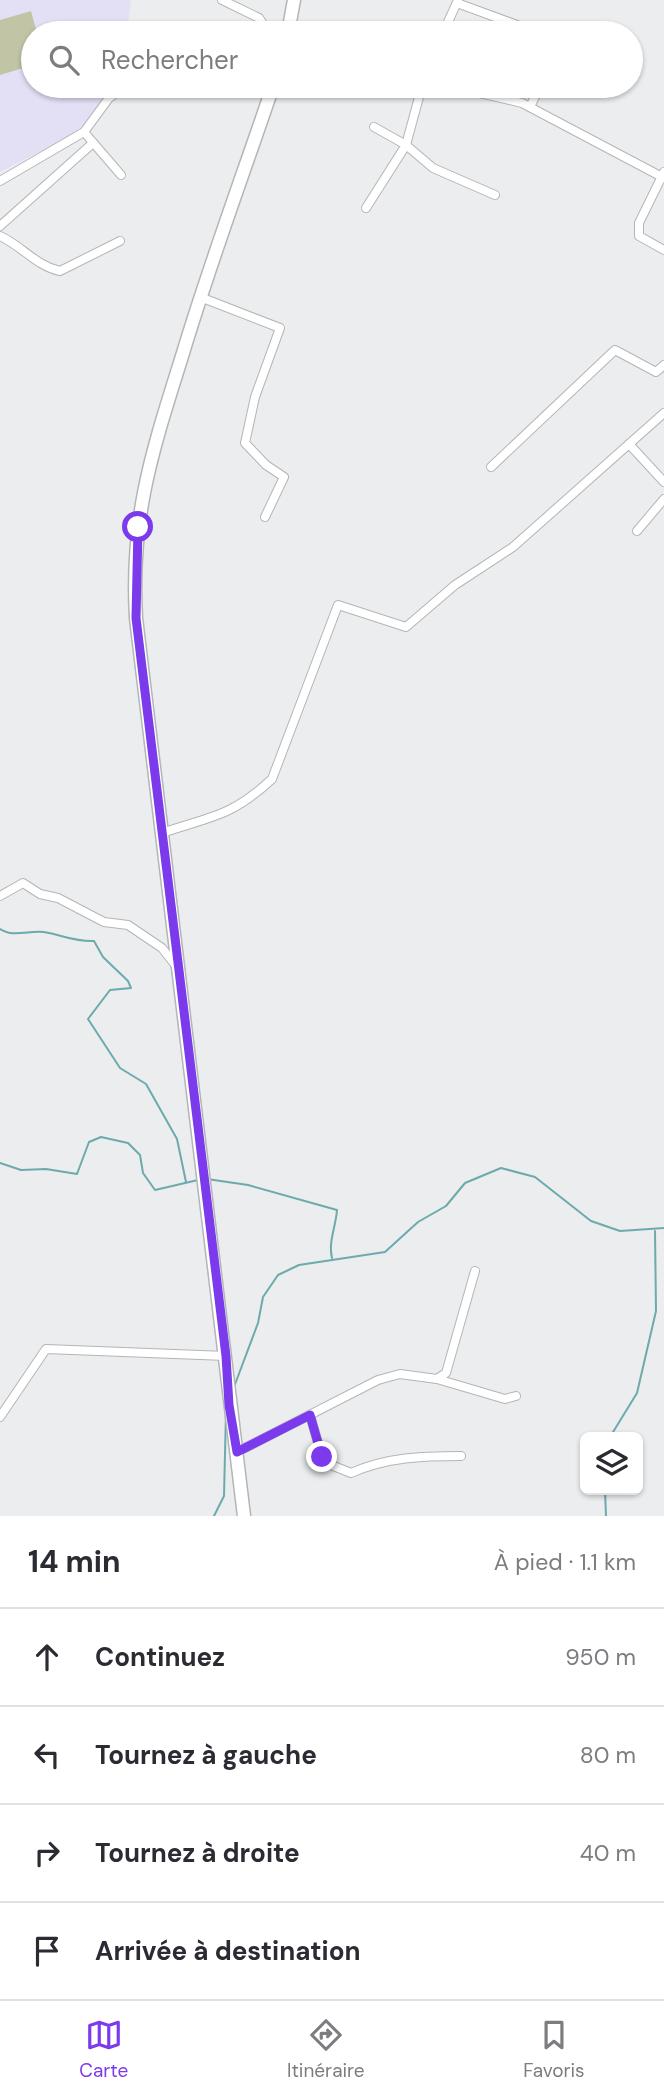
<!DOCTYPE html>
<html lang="fr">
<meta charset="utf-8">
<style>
:root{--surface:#fff;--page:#f2f2f3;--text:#2b2b33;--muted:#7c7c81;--line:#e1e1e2;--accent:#7c3aed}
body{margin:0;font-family:"DM Sans",sans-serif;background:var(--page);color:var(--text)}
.controls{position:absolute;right:21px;bottom:21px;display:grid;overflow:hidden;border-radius:10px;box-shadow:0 2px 5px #0004}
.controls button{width:63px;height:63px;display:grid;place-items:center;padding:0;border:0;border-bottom:2px solid var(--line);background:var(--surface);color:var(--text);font:35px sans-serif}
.stop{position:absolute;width:21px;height:21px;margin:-16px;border:5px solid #7c3aed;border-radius:50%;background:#fff}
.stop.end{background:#7c3aed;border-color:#fff;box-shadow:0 2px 7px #0008}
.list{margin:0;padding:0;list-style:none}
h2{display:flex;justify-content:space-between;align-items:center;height:91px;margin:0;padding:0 28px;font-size:30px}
h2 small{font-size:23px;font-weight:400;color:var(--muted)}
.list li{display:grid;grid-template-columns:46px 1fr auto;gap:21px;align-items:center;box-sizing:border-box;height:98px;padding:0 28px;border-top:2px solid var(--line)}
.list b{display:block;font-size:26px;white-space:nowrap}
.list em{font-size:23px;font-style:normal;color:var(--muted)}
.icon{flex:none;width:38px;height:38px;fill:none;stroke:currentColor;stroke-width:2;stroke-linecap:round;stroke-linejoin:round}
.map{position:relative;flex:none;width:664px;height:1516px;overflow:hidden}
.search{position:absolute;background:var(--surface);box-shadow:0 2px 5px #0004;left:21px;right:21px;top:21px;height:77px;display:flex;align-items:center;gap:18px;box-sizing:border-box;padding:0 24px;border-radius:38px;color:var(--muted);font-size:26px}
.sheet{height:483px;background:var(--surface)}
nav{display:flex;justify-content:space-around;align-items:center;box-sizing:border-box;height:98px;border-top:2px solid var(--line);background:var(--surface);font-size:19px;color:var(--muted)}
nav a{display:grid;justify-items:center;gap:4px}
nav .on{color:var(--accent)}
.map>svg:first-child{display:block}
</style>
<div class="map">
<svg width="664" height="1516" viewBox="0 0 664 1516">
<rect width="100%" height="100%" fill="#ebedef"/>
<polygon fill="#e3e0f6" points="0,0 131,0 127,33 33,33 33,86 116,86 103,105 72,135 0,172"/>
<polygon fill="#c1c4a5" points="31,11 37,33 33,33 33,65 0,75 0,20"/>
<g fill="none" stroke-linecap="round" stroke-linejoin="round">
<g stroke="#6daaac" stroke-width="2">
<path d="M0,929c14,9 29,1 44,3 18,3 31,10 50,9l9,16 25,24 3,7 -21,2 -22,29 32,49 26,16 31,55 9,43"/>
<polyline points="0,1163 21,1170 46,1169 77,1174 89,1142 101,1137 128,1143 140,1155 143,1173 155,1190 198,1180"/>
<path d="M207,1179l41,6 89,25c-1,16 -9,32 -5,48"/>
<polyline points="234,1387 258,1323 263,1297 278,1275 299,1265 385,1252 418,1222 446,1206 465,1183 501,1168 535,1177 591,1221 620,1231 664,1228"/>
<polyline points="610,1437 637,1393 656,1311 655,1231"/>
<polyline points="605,1490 606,1516"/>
<polyline points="214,1516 224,1496 226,1411"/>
</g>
<g stroke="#b3b5b7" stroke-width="10">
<g id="street">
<polyline points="222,0 259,18 265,27"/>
<polyline points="457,3 517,25"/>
<polyline points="184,33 253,31 265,27 308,33"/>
<polyline points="443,33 458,0"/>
<polyline points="449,86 522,103 664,178"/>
<polyline points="530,107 540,86"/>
<polyline points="374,127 406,145 433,168 495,195"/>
<polyline points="84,132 121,175"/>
<polyline points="664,172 639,223 639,236 664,250"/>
<polyline points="0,181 84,132 109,98 125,86"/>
<polyline points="366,208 406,145 422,86"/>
<polyline points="0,226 93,143"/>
<path d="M0,236c22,10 36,30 60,35l60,-30"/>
<polyline points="200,297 280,328 255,397 245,443 266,465 284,477 265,517"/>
<polyline points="629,444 664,482"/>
<polyline points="491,467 615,350 656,372 664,365"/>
<polyline points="637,531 664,499"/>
<path d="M162,833c50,-17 69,-16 110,-54l66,-174 68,22 49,-42 58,-38 151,-134"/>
<polyline points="0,896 23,883 40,894 58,898 104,922 128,925 162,948 177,967"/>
<polyline points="437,1379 505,1399 516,1396"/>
<path d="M310,1415l12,42 4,6 25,10c36,-16 72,-17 110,-17"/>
<polyline points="0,1417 46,1349 226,1356"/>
<polyline points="237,1452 378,1380 400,1374 437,1379 446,1373 475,1271"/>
</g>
</g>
<g stroke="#b3b5b7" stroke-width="15">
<g id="primary">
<polyline points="288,33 294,0"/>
<path d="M244,1516l-108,-898c-6,-103 17,-169 47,-265 27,-90 60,-178 90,-267"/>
</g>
</g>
<use href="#street" stroke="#fff" stroke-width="8"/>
<use href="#primary" stroke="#fff" stroke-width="12"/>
</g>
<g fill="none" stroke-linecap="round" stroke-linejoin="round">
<polyline stroke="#7c3aed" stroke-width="9" points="138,527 136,618 226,1356 229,1405 237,1452 310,1415 322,1457"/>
</g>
</svg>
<div class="controls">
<button><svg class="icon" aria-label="layers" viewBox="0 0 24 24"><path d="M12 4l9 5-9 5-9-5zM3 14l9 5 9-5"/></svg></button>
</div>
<div class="stop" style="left:138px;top:527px"></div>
<div class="stop end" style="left:322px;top:1457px"></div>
<div class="search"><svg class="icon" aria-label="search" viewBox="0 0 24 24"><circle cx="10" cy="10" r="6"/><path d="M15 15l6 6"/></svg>Rechercher</div>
</div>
<section class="sheet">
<h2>14 min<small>À pied · 1.1 km</small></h2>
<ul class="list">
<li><svg class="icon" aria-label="ahead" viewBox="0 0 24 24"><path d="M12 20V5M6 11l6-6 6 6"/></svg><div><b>Continuez</b></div><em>950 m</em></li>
<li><svg class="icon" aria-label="left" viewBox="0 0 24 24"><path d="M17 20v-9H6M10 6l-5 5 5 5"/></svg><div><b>Tournez à gauche</b></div><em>80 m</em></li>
<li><svg class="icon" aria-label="right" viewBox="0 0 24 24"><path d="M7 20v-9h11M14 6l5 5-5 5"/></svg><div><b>Tournez à droite</b></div><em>40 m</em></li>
<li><svg class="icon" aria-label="arrive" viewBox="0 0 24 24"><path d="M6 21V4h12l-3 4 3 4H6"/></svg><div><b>Arrivée à destination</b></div></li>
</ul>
</section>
<nav>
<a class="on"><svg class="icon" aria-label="map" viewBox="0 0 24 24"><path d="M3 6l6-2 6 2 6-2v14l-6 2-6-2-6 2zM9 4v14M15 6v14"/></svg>Carte</a>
<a><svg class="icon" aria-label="directions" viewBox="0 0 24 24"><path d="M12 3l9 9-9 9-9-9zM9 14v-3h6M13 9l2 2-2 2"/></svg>Itinéraire</a>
<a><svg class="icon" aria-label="saved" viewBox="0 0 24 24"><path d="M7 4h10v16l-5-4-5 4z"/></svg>Favoris</a>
</nav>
